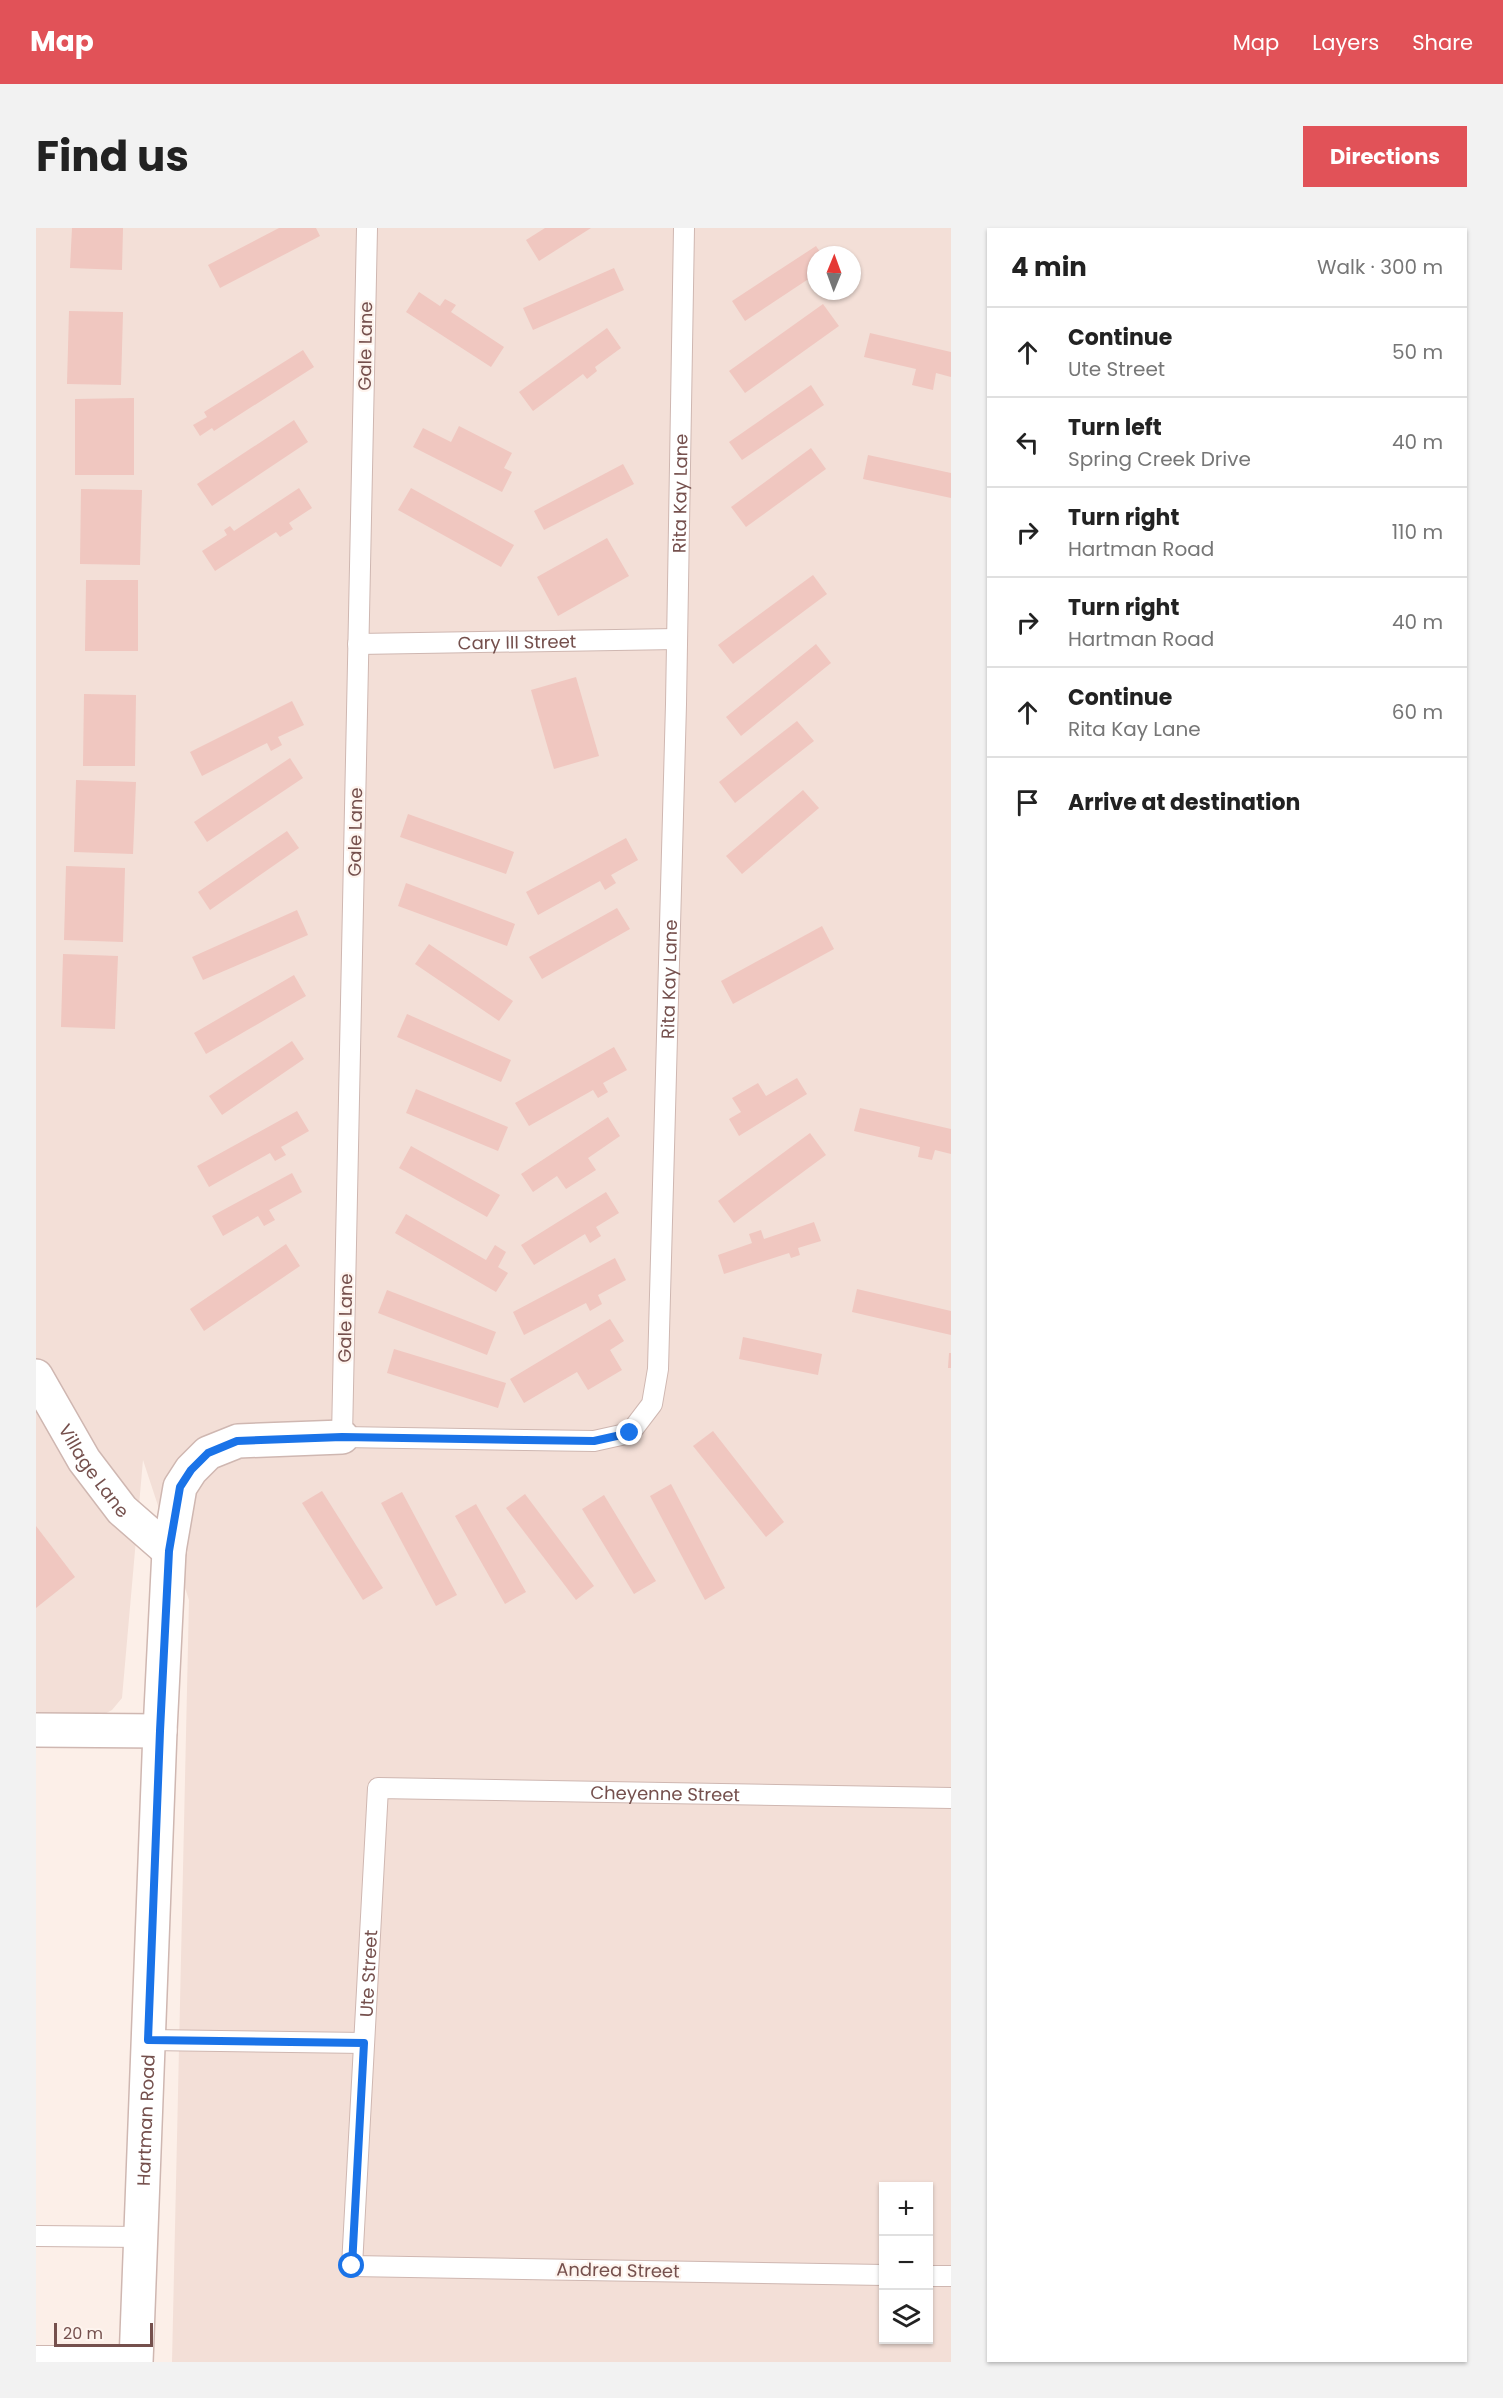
<!DOCTYPE html>
<meta charset="utf-8">
<style>
:root{--surface:#fff;--page:#f2f2f2;--text:#222;--muted:#767676;--line:#e0e0e0;--accent:#e15258}
body{margin:0;font-family:Poppins,sans-serif;background:var(--page);color:var(--text)}
.controls{position:absolute;right:18px;bottom:18px;display:grid;overflow:hidden;border-radius:0px;box-shadow:0 2px 4px #0004}
.controls button{width:54px;height:54px;display:grid;place-items:center;padding:0;border:0;border-bottom:2px solid var(--line);background:var(--surface);color:var(--text);font:30px sans-serif}
.compass{position:absolute;left:771px;top:18px;width:54px;height:54px;border-radius:50%;background:var(--surface);box-shadow:0 2px 4px #0004;rotate:1deg}
.scale{position:absolute;left:18px;bottom:15px;width:99px;box-sizing:border-box;padding-left:6px;border:3px solid #75504d;border-top:0;font-size:16px;line-height:21px;white-space:nowrap;color:#75504d;-webkit-text-stroke:4px #fef4ee;paint-order:stroke}
.stop{position:absolute;width:18px;height:18px;margin:-14px;border:4px solid #1a73e8;border-radius:50%;background:#fff}
.stop.end{background:#1a73e8;border-color:#fff;box-shadow:0 2px 6px #0008}
.list{margin:0;padding:0;list-style:none}
h2{display:flex;justify-content:space-between;align-items:center;height:78px;margin:0;padding:0 24px;font-size:26px}
h2 small{font-size:20px;font-weight:400;color:var(--muted)}
.list li{display:grid;grid-template-columns:39px 1fr auto;gap:18px;align-items:center;box-sizing:border-box;height:90px;padding:0 24px;border-top:2px solid var(--line)}
.list b{display:block;font-size:22px;white-space:nowrap}
.list p{margin:0;font-size:20px;white-space:nowrap;color:var(--muted)}
.list em{font-size:20px;font-style:normal;color:var(--muted)}
.icon{flex:none;width:33px;height:33px;fill:none;stroke:currentColor;stroke-width:2;stroke-linecap:round;stroke-linejoin:round}
.map{position:relative;flex:none;width:915px;height:2134px;overflow:hidden;border-radius:0px}
header{display:flex;align-items:center;gap:36px;box-sizing:border-box;height:84px;padding:0 30px;background:var(--accent);color:#fff}
header strong{font-size:28px}
nav{display:flex;gap:33px;margin-inline-start:auto;font-size:21px}
.intro{display:flex;align-items:center;justify-content:space-between;box-sizing:border-box;height:144px;padding:0 36px}
h1{margin:0;font-size:42px}
.button{padding:15px 27px;border-radius:0px;background:var(--accent);color:#fff;font-size:21px;font-weight:700}
main{display:flex;gap:36px;padding:0 36px}
aside{flex:1;background:var(--surface);border-radius:0px;box-shadow:0 2px 4px #0004}
.map>svg:first-child{display:block}
</style>
<header>
<strong>Map</strong>
<nav><a>Map</a><a>Layers</a><a>Share</a></nav>
</header>
<div class="intro"><h1>Find us</h1><a class="button">Directions</a></div>
<main>
<div class="map">
<svg width="915" height="2134" viewBox="0 0 915 2134">
<rect width="100%" height="100%" fill="#fcefe8"/>
<path fill="#f3dfd7" fill-rule="evenodd" d="M0,0h915v2134h-779l17,-762 -46,-140 -21,238 -10,12 -13,7 -63,-2zM780,27h36v36h-36zM848,1958h44v154h-44z"/>
<g fill="#f0c7c0">
<polygon points="36,0 87,0 86,42 34,40"/>
<polygon points="243,0 280,0 284,8 184,60 172,37"/>
<polygon points="509,0 555,0 503,33 490,12"/>
<polygon points="780,18 786,27 780,27 780,46 709,93 696,73"/>
<polygon points="578,40 588,62 497,102 487,80"/>
<polygon points="383,64 404,78 409,71 420,77 415,84 468,119 455,139 370,84"/>
<polygon points="787,76 803,98 709,165 693,143"/>
<polygon points="33,83 87,84 85,157 31,156"/>
<polygon points="571,100 585,120 559,139 561,143 551,151 547,146 497,183 483,164"/>
<polygon points="834,105 915,124 915,149 900,145 897,162 876,157 880,141 828,129"/>
<polygon points="267,122 278,139 178,203 176,200 164,208 157,197 171,189 168,184"/>
<polygon points="775,157 788,177 706,232 693,214"/>
<polygon points="98,170 98,247 39,247 39,171"/>
<polygon points="258,192 272,214 176,278 161,256"/>
<polygon points="423,198 476,225 468,240 476,244 466,264 377,219 387,200 415,214"/>
<polygon points="775,220 790,241 710,299 695,279"/>
<polygon points="832,227 915,245 915,270 827,251"/>
<polygon points="587,236 598,256 508,302 498,283"/>
<polygon points="263,260 276,280 253,295 257,301 244,309 240,304 179,343 166,323 191,307 188,302 194,298 198,303"/>
<polygon points="375,260 478,317 465,339 362,282"/>
<polygon points="45,261 106,262 104,337 44,336"/>
<polygon points="571,310 593,348 522,388 501,349"/>
<polygon points="777,347 791,366 697,436 682,417"/>
<polygon points="50,352 102,352 102,423 49,423"/>
<polygon points="780,416 795,435 705,508 690,489"/>
<polygon points="540,449 563,528 518,541 495,462"/>
<polygon points="48,466 100,467 99,538 47,538"/>
<polygon points="256,473 268,497 242,509 246,517 235,523 231,515 166,548 154,524"/>
<polygon points="761,493 778,513 699,575 683,554"/>
<polygon points="254,530 267,550 171,614 158,594"/>
<polygon points="40,552 100,554 97,626 38,624"/>
<polygon points="767,562 783,580 706,646 690,628"/>
<polygon points="372,586 478,624 470,646 364,609"/>
<polygon points="251,603 263,620 174,682 162,664"/>
<polygon points="590,610 602,632 575,647 580,655 569,662 564,653 502,687 490,664"/>
<polygon points="30,638 89,640 87,714 28,712"/>
<polygon points="370,655 479,696 471,718 362,678"/>
<polygon points="581,680 594,701 506,751 493,729"/>
<polygon points="261,682 272,707 167,752 156,729"/>
<polygon points="786,698 798,721 697,776 685,753"/>
<polygon points="393,716 477,773 463,793 379,736"/>
<polygon points="27,726 82,728 79,801 25,799"/>
<polygon points="258,747 270,768 170,826 158,805"/>
<polygon points="371,786 475,832 465,854 361,809"/>
<polygon points="256,813 268,831 186,887 173,868"/>
<polygon points="578,819 591,842 567,855 572,864 562,870 557,862 493,898 479,875"/>
<polygon points="761,850 771,866 703,908 693,891 705,884 696,870 722,855 730,868"/>
<polygon points="380,861 472,899 462,923 370,885"/>
<polygon points="824,880 915,901 915,926 899,922 896,932 882,929 884,919 818,903"/>
<polygon points="261,883 273,903 245,919 250,927 239,933 234,925 173,959 161,938"/>
<polygon points="572,889 584,908 552,930 560,942 530,961 521,948 497,964 485,946"/>
<polygon points="774,905 790,927 698,995 682,973"/>
<polygon points="375,918 464,967 451,989 363,940"/>
<polygon points="256,945 266,964 233,982 239,992 228,998 222,988 187,1008 176,988"/>
<polygon points="570,964 583,985 560,999 565,1008 554,1015 549,1006 498,1037 485,1017"/>
<polygon points="370,986 450,1032 459,1017 470,1024 462,1039 472,1045 460,1064 359,1005"/>
<polygon points="778,994 785,1013 762,1020 764,1027 755,1030 753,1025 688,1046 682,1027 716,1015 713,1006 725,1002 728,1011"/>
<polygon points="250,1016 264,1038 168,1103 154,1081"/>
<polygon points="579,1030 590,1052 562,1067 566,1076 554,1083 550,1075 488,1107 477,1084"/>
<polygon points="821,1061 915,1083 915,1107 816,1084"/>
<polygon points="351,1062 460,1104 451,1127 342,1085"/>
<polygon points="574,1091 588,1113 574,1122 586,1142 552,1162 541,1144 488,1175 474,1151"/>
<polygon points="707,1109 786,1126 782,1147 703,1131"/>
<polygon points="358,1121 470,1155 462,1180 351,1145"/>
<polygon points="913,1125 915,1125 915,1140 912,1140"/>
<polygon points="677,1203 748,1294 730,1309 657,1218"/>
<polygon points="635,1256 689,1360 669,1372 614,1268"/>
<polygon points="286,1263 347,1360 327,1372 266,1275"/>
<polygon points="366,1264 421,1367 400,1378 345,1275"/>
<polygon points="489,1266 558,1358 540,1372 470,1280"/>
<polygon points="568,1267 620,1353 598,1366 546,1281"/>
<polygon points="440,1276 490,1364 469,1376 419,1288"/>
<polygon points="0,1298 39,1349 0,1380"/>
</g>
<g fill="none" stroke-linecap="round" stroke-linejoin="round">
<g stroke="#cfb7b1" stroke-width="22">
<g id="lane">
<path id="s1" d="M331,0l-25,1209 252,4 36,-8 22,-29 6,-35 18,-665 8,-476"/>
<path id="s2" d="M322,416l319,-5"/>
<polyline points="112,1812 328,1815"/>
<polyline points="1,2008 105,2009"/>
<path id="s3" d="M848,2047l-532,-9 26,-478 573,10"/>
<polyline points="892,2048 915,2048"/>
<polyline points="0,2128 101,2128"/>
</g>
</g>
<g stroke="#cfb7b1" stroke-width="36">
<g id="street">
<path id="s4" d="M0,1148l48,84 38,50 47,41"/>
<polyline points="0,1502 124,1503"/>
<path id="s5" d="M100,2134l24,-631 9,-180 11,-64 11,-17 17,-17 30,-12 104,-4"/>
</g>
</g>
<use href="#lane" stroke="#fff" stroke-width="20"/>
<use href="#street" stroke="#fff" stroke-width="33"/>
</g>
<g fill="none" stroke-linecap="round" stroke-linejoin="round">
<polyline stroke="#1a73e8" stroke-width="8" points="316,2038 328,1815 112,1812 124,1503 133,1323 144,1259 155,1242 172,1225 201,1213 306,1209 558,1213 594,1205"/>
</g>
<g text-anchor="middle" dominant-baseline="central" stroke-width="4.5" stroke-linejoin="round" paint-order="stroke">
<g font-size="18" fill="#75504d" stroke="#fef4ee">
<text transform="translate(329 118) rotate(-89)">Gale Lane</text>
<text stroke="none"><textPath href="#s1" startOffset="2446">Rita Kay Lane</textPath></text>
<text stroke="none"><textPath href="#s2" startOffset="159">Cary III Street</textPath></text>
<text transform="translate(319 604) rotate(-89)">Gale Lane</text>
<text stroke="none"><textPath href="#s1" startOffset="1960">Rita Kay Lane</textPath></text>
<text transform="translate(309 1090) rotate(-89)">Gale Lane</text>
<text stroke="none"><textPath href="#s4" startOffset="111">Village Lane</textPath></text>
<text stroke="none"><textPath href="#s3" startOffset="1298">Cheyenne Street</textPath></text>
<text stroke="none"><textPath href="#s3" startOffset="825">Ute Street</textPath></text>
<text stroke="none"><textPath href="#s5" startOffset="242">Hartman Road</textPath></text>
<text transform="translate(582 2042) rotate(1)">Andrea Street</text>
</g>
</g>
</svg>
<div class="controls">
<button>+</button>
<button>−</button>
<button><svg class="icon" aria-label="layers" viewBox="0 0 24 24"><path d="M12 4l9 5-9 5-9-5zM3 14l9 5 9-5"/></svg></button>
</div>
<svg class="compass" viewBox="-18 -18 36 36"><path d="M0-13l5 13h-10z" fill="#e53935"/><path d="M0 13l5-13h-10z" fill="#767676"/></svg>
<div class="scale">20 m</div>
<div class="stop" style="left:316px;top:2038px"></div>
<div class="stop end" style="left:594px;top:1205px"></div>
</div>
<aside>
<h2>4 min<small>Walk · 300 m</small></h2>
<ul class="list">
<li><svg class="icon" aria-label="ahead" viewBox="0 0 24 24"><path d="M12 20V5M6 11l6-6 6 6"/></svg><div><b>Continue</b><p>Ute Street</p></div><em>50 m</em></li>
<li><svg class="icon" aria-label="left" viewBox="0 0 24 24"><path d="M17 20v-9H6M10 6l-5 5 5 5"/></svg><div><b>Turn left</b><p>Spring Creek Drive</p></div><em>40 m</em></li>
<li><svg class="icon" aria-label="right" viewBox="0 0 24 24"><path d="M7 20v-9h11M14 6l5 5-5 5"/></svg><div><b>Turn right</b><p>Hartman Road</p></div><em>110 m</em></li>
<li><svg class="icon" aria-label="right" viewBox="0 0 24 24"><path d="M7 20v-9h11M14 6l5 5-5 5"/></svg><div><b>Turn right</b><p>Hartman Road</p></div><em>40 m</em></li>
<li><svg class="icon" aria-label="ahead" viewBox="0 0 24 24"><path d="M12 20V5M6 11l6-6 6 6"/></svg><div><b>Continue</b><p>Rita Kay Lane</p></div><em>60 m</em></li>
<li><svg class="icon" aria-label="arrive" viewBox="0 0 24 24"><path d="M6 21V4h12l-3 4 3 4H6"/></svg><div><b>Arrive at destination</b></div></li>
</ul>
</aside>
</main>
